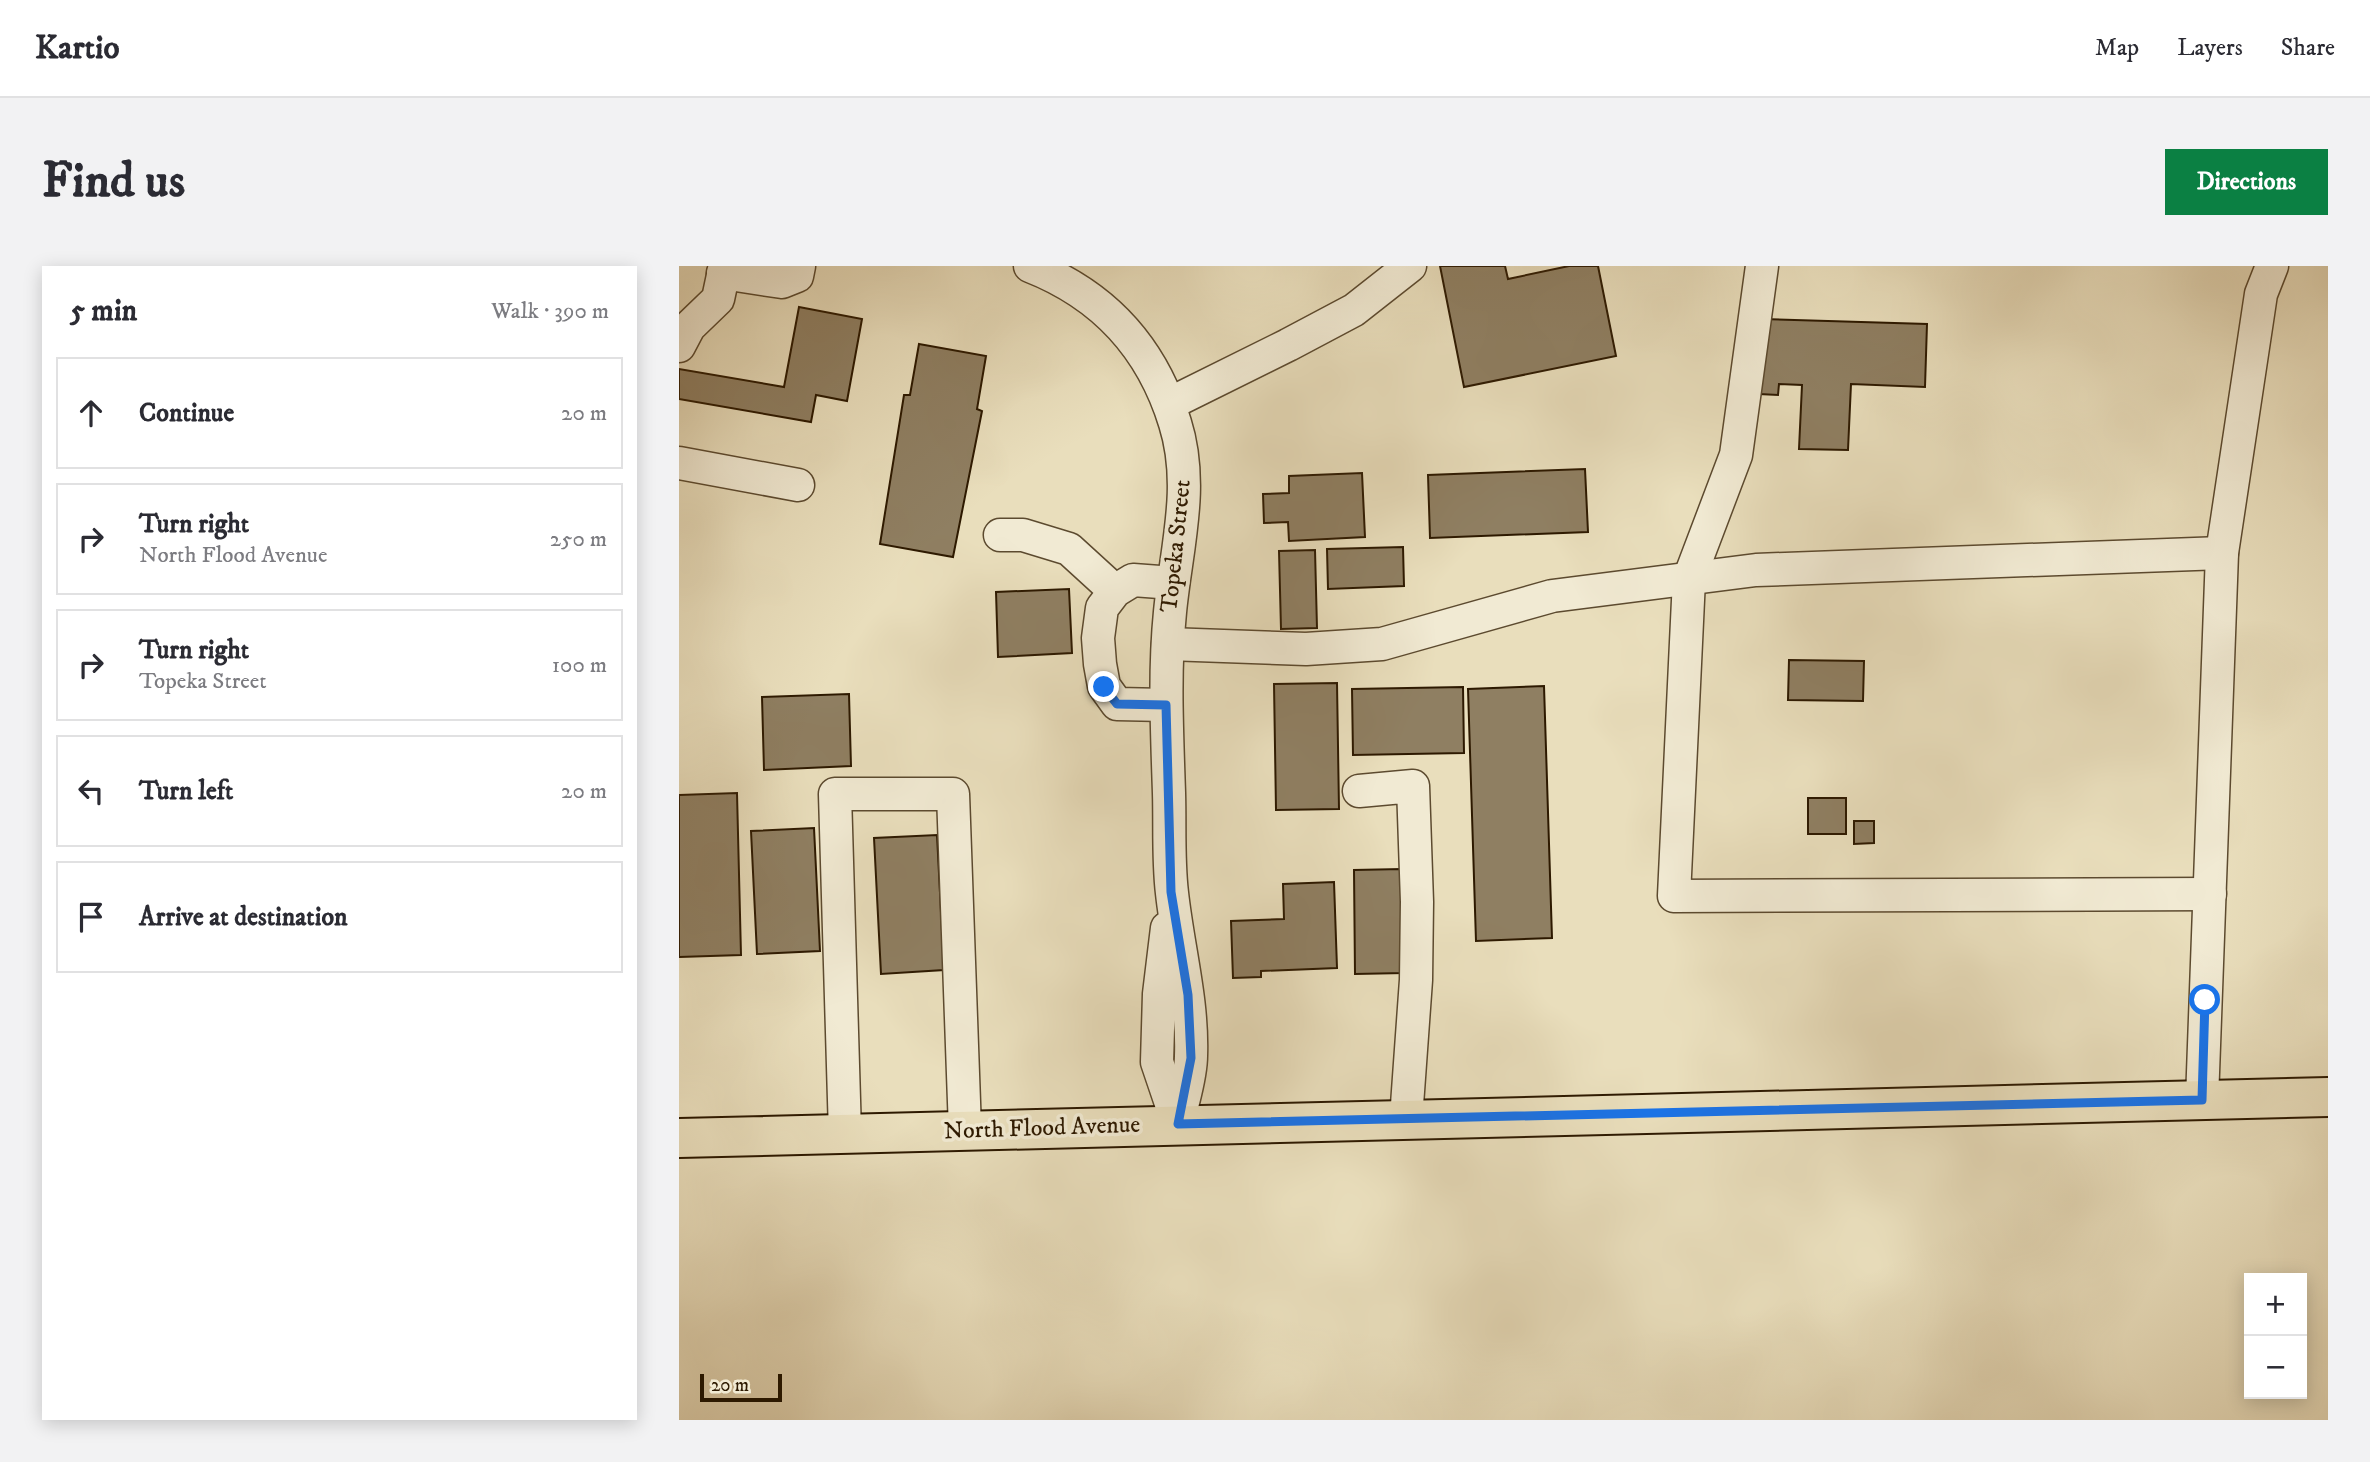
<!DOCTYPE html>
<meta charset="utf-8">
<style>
:root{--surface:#fff;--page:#f2f2f3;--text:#2b2b33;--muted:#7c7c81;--line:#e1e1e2;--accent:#0b8043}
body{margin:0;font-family:"IM FELL DW Pica",serif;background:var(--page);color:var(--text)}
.controls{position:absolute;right:21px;bottom:21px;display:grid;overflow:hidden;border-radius:0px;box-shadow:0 4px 18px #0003}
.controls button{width:63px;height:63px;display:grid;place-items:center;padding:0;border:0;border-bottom:2px solid var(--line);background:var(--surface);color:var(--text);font:35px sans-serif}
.scale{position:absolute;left:21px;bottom:18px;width:82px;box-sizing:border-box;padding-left:7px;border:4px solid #2d1900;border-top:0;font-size:19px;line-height:24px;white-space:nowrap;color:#2d1900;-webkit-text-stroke:5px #f1ead3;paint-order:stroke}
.stop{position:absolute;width:21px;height:21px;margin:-16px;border:5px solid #1a73e8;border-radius:50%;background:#fff}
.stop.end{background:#1a73e8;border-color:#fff;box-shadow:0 2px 7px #0008}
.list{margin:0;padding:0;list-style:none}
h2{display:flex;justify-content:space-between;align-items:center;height:91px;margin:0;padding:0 28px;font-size:30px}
h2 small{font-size:23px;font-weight:400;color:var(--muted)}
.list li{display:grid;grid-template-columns:46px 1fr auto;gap:21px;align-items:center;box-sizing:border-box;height:112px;margin:0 14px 14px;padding:0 14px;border:2px solid var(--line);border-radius:0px}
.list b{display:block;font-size:26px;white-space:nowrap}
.list p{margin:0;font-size:23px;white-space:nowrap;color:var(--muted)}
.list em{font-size:23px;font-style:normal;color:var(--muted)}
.icon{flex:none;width:38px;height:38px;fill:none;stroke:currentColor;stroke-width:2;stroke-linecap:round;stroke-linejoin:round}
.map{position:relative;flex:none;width:1649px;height:1154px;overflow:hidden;border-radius:0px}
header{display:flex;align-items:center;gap:42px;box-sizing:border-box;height:98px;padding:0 35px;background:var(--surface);border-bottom:2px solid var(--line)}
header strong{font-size:33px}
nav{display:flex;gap:38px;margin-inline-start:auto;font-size:24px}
.intro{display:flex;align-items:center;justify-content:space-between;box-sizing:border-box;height:168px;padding:0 42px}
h1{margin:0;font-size:49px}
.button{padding:18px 32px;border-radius:0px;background:var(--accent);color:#fff;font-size:24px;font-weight:700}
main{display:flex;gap:42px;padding:0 42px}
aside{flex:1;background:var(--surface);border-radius:0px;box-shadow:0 4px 18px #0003}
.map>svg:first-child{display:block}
</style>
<header>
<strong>Kartio</strong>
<nav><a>Map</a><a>Layers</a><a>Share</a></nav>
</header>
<div class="intro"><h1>Find us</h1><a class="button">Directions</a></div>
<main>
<aside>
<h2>5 min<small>Walk · 390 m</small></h2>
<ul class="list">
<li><svg class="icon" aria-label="ahead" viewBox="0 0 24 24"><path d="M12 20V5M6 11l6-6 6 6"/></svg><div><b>Continue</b></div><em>20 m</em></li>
<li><svg class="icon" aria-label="right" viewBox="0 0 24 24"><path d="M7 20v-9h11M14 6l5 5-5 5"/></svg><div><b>Turn right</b><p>North Flood Avenue</p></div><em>250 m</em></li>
<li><svg class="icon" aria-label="right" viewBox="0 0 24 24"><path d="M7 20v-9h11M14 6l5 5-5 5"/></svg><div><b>Turn right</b><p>Topeka Street</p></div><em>100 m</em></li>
<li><svg class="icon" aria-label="left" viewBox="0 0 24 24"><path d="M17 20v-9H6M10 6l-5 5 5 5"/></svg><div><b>Turn left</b></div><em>20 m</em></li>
<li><svg class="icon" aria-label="arrive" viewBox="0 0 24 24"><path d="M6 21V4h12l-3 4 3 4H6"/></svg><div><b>Arrive at destination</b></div></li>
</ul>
</aside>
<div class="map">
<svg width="1649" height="1154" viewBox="0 0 1649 1154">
<rect width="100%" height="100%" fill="#e9debc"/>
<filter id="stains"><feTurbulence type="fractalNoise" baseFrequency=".00286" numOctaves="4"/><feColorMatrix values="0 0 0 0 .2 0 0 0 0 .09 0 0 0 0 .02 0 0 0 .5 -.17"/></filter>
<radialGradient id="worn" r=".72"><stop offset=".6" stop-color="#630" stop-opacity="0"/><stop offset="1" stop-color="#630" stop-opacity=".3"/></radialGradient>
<g fill="#8f7f62" stroke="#2d1900" stroke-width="2">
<polygon points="761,0 826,0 829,13 890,0 919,0 937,90 785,121"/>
<polygon points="120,41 183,53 168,135 137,129 132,156 0,133 0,103 105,121"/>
<polygon points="1083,53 1248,58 1246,121 1172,118 1169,184 1120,183 1123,119 1100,118 1099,129 1080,128"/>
<polygon points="240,78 307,90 298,143 303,145 274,291 201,278 225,129 231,129"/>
<polygon points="906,203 909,266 751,272 749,209"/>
<polygon points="683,207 686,271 610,275 609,256 585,257 584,228 610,227 610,210"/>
<polygon points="724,281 725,320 649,323 648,283"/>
<polygon points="636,284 638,362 602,363 600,285"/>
<polygon points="390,323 393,387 319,391 317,326"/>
<polygon points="1110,394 1185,395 1184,435 1109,434"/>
<polygon points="658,417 660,543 597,544 595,418"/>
<polygon points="865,420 873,672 797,675 789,423"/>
<polygon points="784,421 785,487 674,489 673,423"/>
<polygon points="170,428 172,500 85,504 83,431"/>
<polygon points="58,527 62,689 0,691 0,529"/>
<rect x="1129" y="532" width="38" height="36"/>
<polygon points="1175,555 1195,555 1195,577 1175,578"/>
<polygon points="135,562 141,685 78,688 72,565"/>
<polygon points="258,569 265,704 202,708 195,572"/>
<polygon points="723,603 725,707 676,708 675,604"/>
<polygon points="655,616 658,702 582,705 582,711 554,712 552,655 605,653 604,618"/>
</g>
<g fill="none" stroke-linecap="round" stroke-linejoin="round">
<g stroke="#5c4a2f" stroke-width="35">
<g id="minor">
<path d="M351,0c74,29 122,82 145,157 20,63 1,126 -5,189 -6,60 -3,120 -1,181 1,33 -1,67 3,100 6,55 21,108 19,163 0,22 -9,46 -13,68"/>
<polyline points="1083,0 1057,189 1010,313 995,630 1531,628"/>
<polyline points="44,7 103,16 118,10 120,0"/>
<polyline points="0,80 10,61 39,33 46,0"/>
<polyline points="490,138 609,79 675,44 731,0"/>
<polyline points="0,197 119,219"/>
<polyline points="321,269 344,269 390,283 436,325"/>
<polyline points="489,378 627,383 703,378 873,330 1077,304 1543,287"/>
<polyline points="487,439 438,438 425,420 421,398 419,372 423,342 436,325 454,314 494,317"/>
<polyline points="680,525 734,520 738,636 737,714 727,853"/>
<polyline points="488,662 480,728 478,796 499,858"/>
<polyline points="1523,834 1543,287 1582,28 1593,0"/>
<polyline points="166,868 156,528 274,528 286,864"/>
</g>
</g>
<g stroke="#2d1900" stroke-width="42">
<polyline id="major" points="0,872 1649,831"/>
</g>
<use href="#minor" stroke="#f1ead3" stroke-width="32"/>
<use href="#major" stroke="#e9debc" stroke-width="38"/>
</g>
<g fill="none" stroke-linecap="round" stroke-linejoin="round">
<polyline stroke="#1a73e8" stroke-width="9" points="425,421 438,438 487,439 492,626 509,729 512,792 499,858 1523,834 1526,734"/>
</g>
<g text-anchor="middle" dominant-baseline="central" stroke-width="7" stroke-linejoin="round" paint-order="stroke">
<g font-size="24" fill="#2d1900" stroke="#f1ead3">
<text transform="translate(497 280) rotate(-84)">Topeka Street</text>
<text transform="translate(363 862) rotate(-2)">North Flood Avenue</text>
</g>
</g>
<rect width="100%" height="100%" filter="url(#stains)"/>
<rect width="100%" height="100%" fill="url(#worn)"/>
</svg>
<div class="controls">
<button>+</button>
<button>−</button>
</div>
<div class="scale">20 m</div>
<div class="stop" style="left:1526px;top:734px"></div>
<div class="stop end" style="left:425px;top:421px"></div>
</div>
</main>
